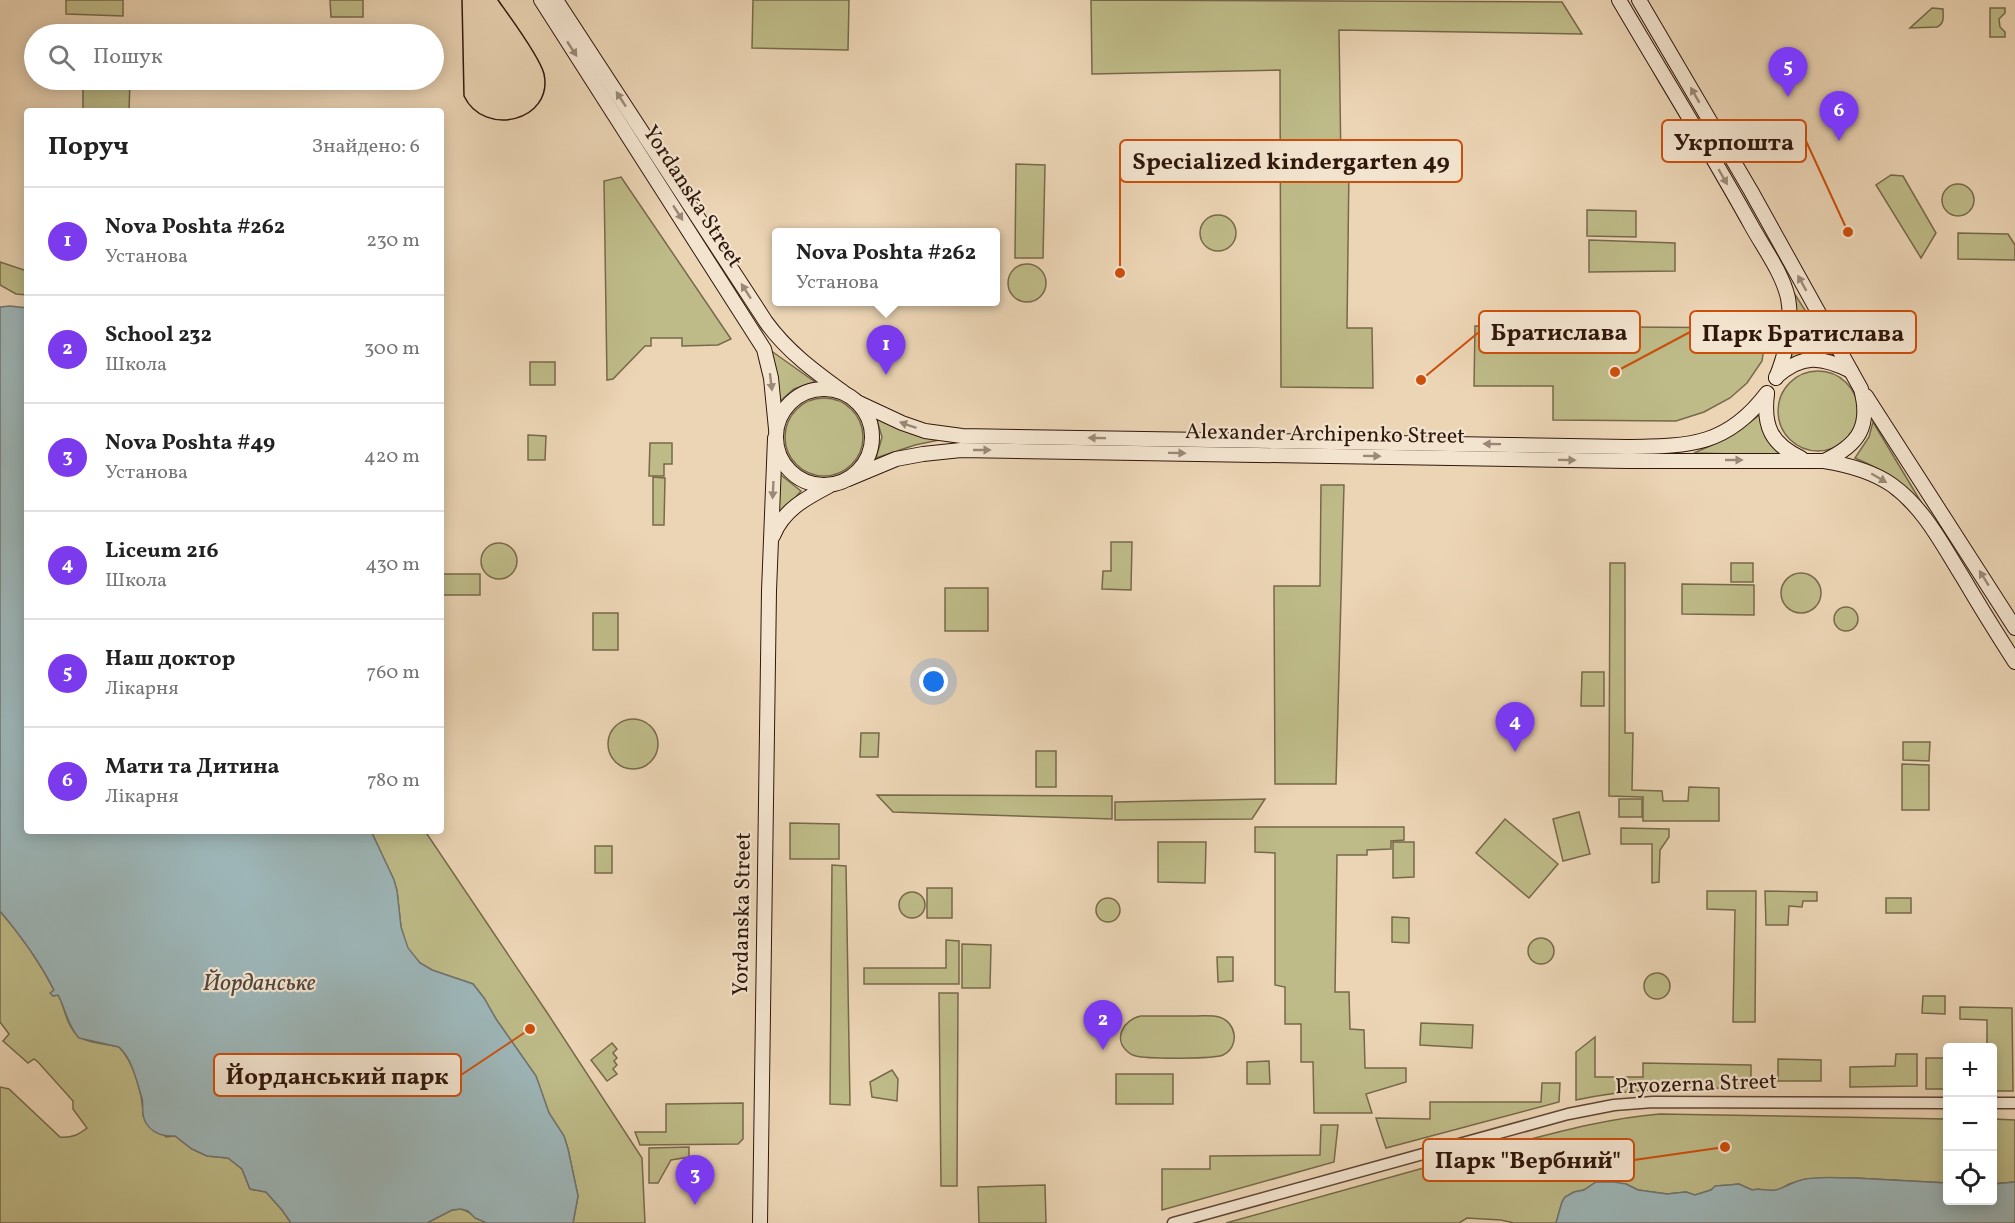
<!DOCTYPE html>
<html lang="uk">
<meta charset="utf-8">
<style>
:root{--surface:#fff;--page:#f2f2f2;--text:#222;--muted:#767676;--line:#e0e0e0;--accent:#7c3aed}
body{margin:0;font-family:Vollkorn,serif;background:var(--page);color:var(--text)}
.controls{position:absolute;right:18px;bottom:18px;display:grid;overflow:hidden;border-radius:6px;box-shadow:0 3px 15px #0003}
.controls button{width:54px;height:54px;display:grid;place-items:center;padding:0;border:0;border-bottom:2px solid var(--line);background:var(--surface);color:var(--text);font:30px sans-serif}
.you{position:absolute;left:934px;top:682px;width:21px;height:21px;margin:-15px;border:4px solid #fff;border-radius:50%;background:#1a73e8;box-shadow:0 0 0 9px #1a73e833}
.badge{display:grid;place-items:center;width:39px;height:39px;border-radius:50%;background:var(--accent);color:#fff;font-size:20px;font-weight:700}
.pin{position:absolute;translate:-50% -50px;filter:drop-shadow(0 2px 3px #0008)}
.pin::after{content:'';position:absolute;top:32px;width:21px;height:18px;background:inherit;clip-path:polygon(0 0,100% 0,50% 100%)}
.popup{position:absolute;left:772px;top:228px;width:228px;height:78px;box-sizing:border-box;display:grid;place-content:center;border-radius:6px;background:var(--surface);filter:drop-shadow(0 2px 4px #0005);font-size:20px;white-space:nowrap;color:var(--muted)}
.popup b{font-size:22px;color:var(--text)}
.popup::after{content:'';position:absolute;left:50%;top:100%;margin-left:-12px;border:12px solid transparent;border-top-color:var(--surface)}
.list{margin:0;padding:0;list-style:none}
h2{display:flex;justify-content:space-between;align-items:center;height:78px;margin:0;padding:0 24px;font-size:26px}
h2 small{font-size:20px;font-weight:400;color:var(--muted)}
.list li{display:grid;grid-template-columns:39px 1fr auto;gap:18px;align-items:center;box-sizing:border-box;height:108px;padding:0 24px;border-top:2px solid var(--line)}
.list b{display:block;font-size:22px;white-space:nowrap}
.list p{margin:0;font-size:20px;white-space:nowrap;color:var(--muted)}
.list em{font-size:20px;font-style:normal;color:var(--muted)}
.icon{flex:none;width:33px;height:33px;fill:none;stroke:currentColor;stroke-width:2;stroke-linecap:round;stroke-linejoin:round}
.map{position:relative;flex:none;width:2015px;height:1223px;overflow:hidden}
.search{position:absolute;background:var(--surface);box-shadow:0 3px 15px #0003;left:24px;top:24px;width:420px;height:66px;display:flex;align-items:center;gap:15px;box-sizing:border-box;padding:0 21px;border-radius:33px;color:var(--muted);font-size:22px}
.panel{position:absolute;background:var(--surface);box-shadow:0 3px 15px #0003;left:24px;top:108px;width:420px;height:726px;border-radius:6px}
.map>svg:first-child{display:block}
</style>
<div class="map">
<svg width="2015" height="1223" viewBox="0 0 2015 1223">
<rect width="100%" height="100%" fill="#ecd5b5"/>
<filter id="stains"><feTurbulence type="fractalNoise" baseFrequency=".00333" numOctaves="4"/><feColorMatrix values="0 0 0 0 .2 0 0 0 0 .09 0 0 0 0 .02 0 0 0 .5 -.17"/></filter>
<radialGradient id="worn" r=".72"><stop offset=".6" stop-color="#630" stop-opacity="0"/><stop offset="1" stop-color="#630" stop-opacity=".3"/></radialGradient>
<g fill="#bebb88" stroke="#77694a" stroke-width="1.5">
<polygon points="66,0 123,0 123,16 66,14"/>
<polygon points="330,0 363,0 363,17 331,17"/>
<polygon points="753,0 849,0 848,50 752,48"/>
<polygon points="1091,0 1562,2 1582,34 1339,30 1341,165 1349,166 1347,328 1372,328 1373,388 1281,387 1280,70 1092,74"/>
<path d="M1932,8l11,1c0,8 2,14 -6,18l-27,1z"/>
<polygon points="1990,8 2005,8 2005,13 1999,19 2000,27 2005,32 2005,37 1990,37"/>
<polygon points="83,80 130,80 129,111 83,111"/>
<polygon points="1016,164 1045,165 1043,258 1015,258"/>
<polygon points="1891,175 1903,176 1936,233 1921,258 1876,185"/>
<polygon points="621,177 731,339 718,345 682,346 682,338 651,338 651,346 645,346 613,379 607,380 604,181"/>
<circle cx="1958" cy="200" r="16"/>
<polygon points="1587,210 1636,211 1636,237 1587,236"/>
<circle cx="1218" cy="233" r="18"/>
<polygon points="1958,233 2008,234 2015,245 2015,260 1958,259"/>
<polygon points="1589,240 1675,243 1675,271 1589,272"/>
<polygon points="0,262 27,271 27,295 16,294 0,285"/>
<circle cx="1027" cy="283" r="19"/>
<path d="M1792,290l42,65c-17,-4 -28,-3 -43,4 5,-24 5,-45 1,-69z"/>
<polygon points="1475,326 1767,328 1762,361 1747,383 1730,398 1704,412 1676,421 1553,420 1553,386 1474,386"/>
<polygon points="770,350 815,382 794,389 778,403"/>
<rect x="530" y="362" width="25" height="23"/>
<circle cx="1818" cy="411" r="40"/>
<circle cx="824" cy="437" r="39"/>
<path d="M1761,414c1,18 8,29 20,41l-87,-2c25,-10 46,-22 67,-39z"/>
<polygon points="876,417 939,440 915,445 876,458 882,437"/>
<path d="M1873,422l51,85c-19,-24 -41,-37 -69,-49l14,-21z"/>
<polygon points="528,435 546,436 545,460 528,460"/>
<polygon points="650,443 672,443 672,464 664,464 664,476 649,476"/>
<polygon points="777,472 801,491 775,520"/>
<polygon points="653,477 665,478 664,525 653,525"/>
<polygon points="1321,485 1344,485 1336,784 1275,784 1274,586 1320,586"/>
<polygon points="1111,542 1132,542 1131,590 1102,589 1103,571 1111,571"/>
<circle cx="499" cy="561" r="18"/>
<polygon points="1610,563 1625,563 1625,733 1633,733 1632,790 1662,791 1663,801 1688,801 1689,787 1719,788 1719,821 1643,821 1643,797 1609,796"/>
<rect x="1731" y="563" width="22" height="19"/>
<circle cx="1801" cy="593" r="20"/>
<rect x="442" y="574" width="38" height="21"/>
<polygon points="1682,584 1754,585 1754,615 1682,614"/>
<rect x="945" y="588" width="43" height="43"/>
<circle cx="1846" cy="619" r="12"/>
<rect x="593" y="613" width="25" height="37"/>
<polygon points="1582,672 1604,672 1604,706 1581,706"/>
<circle cx="633" cy="744" r="25"/>
<polygon points="861,733 879,733 878,757 860,757"/>
<polygon points="1903,742 1930,742 1929,761 1903,760"/>
<rect x="1036" y="751" width="20" height="36"/>
<polygon points="1902,764 1929,765 1929,810 1902,810"/>
<polygon points="877,795 1112,796 1112,819 893,812"/>
<polygon points="1265,799 1252,819 1115,820 1115,802"/>
<rect x="1619" y="799" width="23" height="18"/>
<polygon points="1579,812 1590,854 1563,861 1553,819"/>
<polygon points="1505,819 1558,864 1529,898 1476,853"/>
<polygon points="790,823 839,824 839,859 790,859"/>
<polygon points="1255,827 1404,827 1404,840 1391,841 1391,849 1367,850 1367,855 1337,855 1335,992 1349,992 1350,1029 1364,1030 1365,1068 1406,1068 1406,1082 1366,1094 1372,1113 1314,1113 1313,1062 1301,1062 1301,1024 1285,1024 1285,987 1275,985 1275,853 1255,852"/>
<polygon points="1621,828 1669,829 1669,837 1660,850 1659,882 1652,883 1652,844 1621,844"/>
<polygon points="371,831 425,831 548,1014 642,1158 645,1223 573,1223 578,1196 568,1149 564,1136 549,1113 536,1076 496,1019 484,998 473,984 432,970 420,963 407,948 401,927 397,891 394,880"/>
<polygon points="1158,842 1206,842 1205,883 1158,882"/>
<polygon points="1393,842 1414,842 1414,877 1393,878"/>
<rect x="595" y="846" width="17" height="27"/>
<polygon points="832,865 846,866 850,1105 830,1104"/>
<rect x="927" y="888" width="25" height="30"/>
<polygon points="1707,891 1756,891 1755,1022 1733,1022 1735,910 1707,909"/>
<polygon points="1765,891 1817,892 1817,901 1803,901 1802,907 1789,906 1788,925 1766,925"/>
<circle cx="912" cy="905" r="13"/>
<circle cx="1108" cy="910" r="12"/>
<rect x="1886" y="898" width="25" height="15"/>
<path d="M0,911c22,25 39,50 54,79l-3,3 2,3 5,-1c5,8 6,17 10,26 10,25 28,20 51,26 15,15 24,48 24,69l23,21 9,-1 17,13 15,7 21,2 14,11 8,20 16,3 16,18 9,13h-291v-136l9,2 51,48c12,1 18,-2 27,-9l-14,-19v-8l-35,-39 -4,-3 -6,4 -25,-22 6,-7 -9,-12z"/>
<polygon points="1392,917 1409,918 1409,943 1392,942"/>
<circle cx="1541" cy="951" r="13"/>
<polygon points="946,940 959,941 959,984 864,984 864,968 946,968"/>
<polygon points="962,944 991,945 990,988 962,988"/>
<polygon points="1217,957 1233,957 1233,981 1218,982"/>
<circle cx="1657" cy="986" r="13"/>
<polygon points="939,993 958,993 957,1186 941,1186"/>
<polygon points="1923,996 1945,996 1945,1014 1922,1013"/>
<polygon points="1960,1007 2012,1008 2013,1091 1993,1091 1992,1048 1987,1047 1987,1020 1960,1019"/>
<path d="M1141,1016c19,0 37,0 55,0 8,0 16,-1 23,1 18,5 21,30 4,38 -8,4 -76,4 -87,1 -3,-1 -5,-1 -8,-4 -16,-13 -4,-33 13,-36z"/>
<polygon points="1421,1023 1473,1025 1472,1048 1420,1045"/>
<path d="M1595,1037v40h48v-14l108,2v23c-59,0 -117,-1 -175,12v-48z"/>
<polygon points="612,1043 617,1049 613,1053 617,1058 614,1061 617,1065 613,1069 617,1074 607,1081 591,1060"/>
<polygon points="1896,1054 1917,1054 1917,1086 1850,1087 1850,1067 1895,1066"/>
<rect x="1926" y="1058" width="21" height="31"/>
<polygon points="1778,1059 1821,1060 1821,1081 1778,1081"/>
<polygon points="1269,1061 1270,1084 1247,1084 1247,1062"/>
<polygon points="892,1070 898,1079 897,1101 872,1097 870,1082"/>
<polygon points="1173,1074 1173,1104 1116,1104 1116,1074"/>
<polygon points="1542,1083 1560,1083 1559,1102 1386,1148 1376,1118 1430,1119 1430,1102 1541,1102"/>
<polygon points="743,1103 743,1139 738,1144 640,1145 635,1132 666,1132 666,1104"/>
<path d="M1660,1114l287,5v64l-93,-5 -48,1 -17,5 -10,6 -12,1 -9,-2 -6,1 -13,-6 -10,1 -13,1 -5,4 -16,5 -9,-3 -19,2 -29,-4 -12,-6 -30,-2 -12,8 -10,2 -9,5 -3,5 -6,21h-42l-13,-3 -34,-2 -8,5h-233c85,-24 170,-48 255,-71 60,-15 117,-33 179,-38z"/>
<polygon points="1993,1119 2015,1120 2015,1182 1993,1184"/>
<polygon points="1321,1125 1338,1125 1334,1162 1162,1210 1162,1169 1210,1169 1210,1156 1320,1155"/>
<polygon points="689,1147 689,1157 671,1160 658,1183 649,1183 649,1148"/>
<polygon points="1045,1185 1046,1223 979,1223 978,1187"/>
<path d="M461,1209c10,3 16,10 26,14h-60l25,-13z"/>
</g>
<g fill="#9db6b8" stroke="#717673" stroke-width="1.5">
<path d="M10,306l17,2v523h344l23,49 3,11 4,36 7,21 12,15 12,7 41,14 11,14 12,21 40,57 13,37 15,23 4,13 10,47 -5,27h-86l-12,-5 -7,-7 -7,-2 -9,1 -25,13h-136l-9,-13 -16,-18 -16,-3 -8,-20 -14,-11 -21,-2 -15,-7 -17,-13c-15,1 -30,-6 -32,-22 -1,-6 1,-13 -2,-19 -5,-16 -9,-36 -22,-48l-40,-9c-12,-13 -13,-29 -21,-43l-5,1 -3,-3 4,-3c-15,-30 -33,-54 -54,-79v-604z"/>
<path d="M1854,1178l93,5 1,17h44l1,-16 22,-2v41h-459l6,-21 3,-5 9,-5 10,-2 12,-8h18l12,2 12,6 29,4 19,-2 9,3 16,-5 4,-4 14,-1 10,-1 13,6c8,-2 15,1 23,0 11,-2 20,-10 31,-11 15,-3 32,-1 48,-1z"/>
</g>
<g fill="none" stroke-linecap="round" stroke-linejoin="round">
<g stroke="#5f4636" stroke-width="13">
<g id="street">
<polyline points="1992,1103 2015,1103"/>
<polyline points="1173,1223 1568,1114 1614,1105 1653,1102 1948,1103"/>
</g>
</g>
<g stroke="#30170c" stroke-width="16">
<g id="secondary">
<polyline points="541,0 764,349 771,378 776,429"/>
<path d="M556,0l210,322c21,29 48,49 77,70"/>
<path d="M1619,0c44,75 90,149 132,225 12,22 31,47 37,73 5,27 -2,55 -12,80"/>
<path d="M1776,377c26,-23 45,-21 75,-6"/>
<circle cx="824" cy="437" r="48"/>
<path d="M1767,394c-4,32 4,50 34,64"/>
<polyline points="1866,396 2015,628"/>
<path d="M857,402l45,21 23,8 37,5 666,11c62,-1 99,-1 139,-54"/>
<path d="M1824,461c25,4 48,10 68,24 32,23 50,59 70,91 17,29 35,58 53,86"/>
<path d="M848,479l48,-20 27,-5 38,-4 667,11h196c35,-16 47,-35 37,-72l-110,-198 -112,-191"/>
<path d="M773,536c10,-26 33,-38 56,-50"/>
<polyline points="760,1223 769,591 775,438"/>
</g>
</g>
<use href="#street" stroke="#f3e4cf" stroke-width="10"/>
<use href="#secondary" stroke="#f3e4cf" stroke-width="14"/>
<path stroke="#30170c" stroke-width="1.5" d="M462,0l2,96c20,42 90,25 80,-22 -4,-17 -34,-57 -46,-74"/>
</g>
<defs><path id="oneway-solid" d="M-6-.8H1V-3.2L6.5 0L1 3.2V.8H-6Z" transform="scale(1.5)"/></defs>
<g fill="#9b8877">
<use href="#oneway-solid" transform="translate(572 49) rotate(57)"/>
<use href="#oneway-solid" transform="translate(1695 95) rotate(-120)"/>
<use href="#oneway-solid" transform="translate(621 99) rotate(-123)"/>
<use href="#oneway-solid" transform="translate(1723 177) rotate(60)"/>
<use href="#oneway-solid" transform="translate(678 213) rotate(57)"/>
<use href="#oneway-solid" transform="translate(1802 283) rotate(-119)"/>
<use href="#oneway-solid" transform="translate(746 291) rotate(-123)"/>
<use href="#oneway-solid" transform="translate(771 382) rotate(83)"/>
<use href="#oneway-solid" transform="translate(908 425) rotate(-161)"/>
<use href="#oneway-solid" transform="translate(1097 438) rotate(-179)"/>
<use href="#oneway-solid" transform="translate(1492 444) rotate(-179)"/>
<use href="#oneway-solid" transform="translate(982 450)"/>
<use href="#oneway-solid" transform="translate(1177 453) rotate(1)"/>
<use href="#oneway-solid" transform="translate(1372 456) rotate(1)"/>
<use href="#oneway-solid" transform="translate(1567 460) rotate(1)"/>
<use href="#oneway-solid" transform="translate(1734 460)"/>
<use href="#oneway-solid" transform="translate(1879 478) rotate(30)"/>
<use href="#oneway-solid" transform="translate(773 490) rotate(93)"/>
<use href="#oneway-solid" transform="translate(1984 578) rotate(-122)"/>
</g>
<g text-anchor="middle" dominant-baseline="central" stroke-width="4.5" stroke-linejoin="round" paint-order="stroke">
<g font-size="22" fill="#30170c" stroke="#f3e4cf">
<text transform="translate(692 197) rotate(57)">Yordanska Street</text>
<text transform="translate(1325 435) rotate(1)">Alexander Archipenko Street</text>
<text transform="translate(743 914) rotate(-89)">Yordanska Street</text>
<text transform="translate(1696 1085) rotate(-2)">Pryozerna Street</text>
</g>
<g font-size="24" font-style="italic" fill="#514740" stroke="#f3e4cf">
<text x="259" y="984">Йорданське</text>
</g>
</g>
<path fill="none" stroke="#cc4f0c" stroke-width="2" d="M1848 232L1806 141M1120 273L1120 161M1421 380L1479 332M1615 372L1690 332M530 1029L461 1075M1725 1147L1634 1160"/>
<g fill="#cc4f0c" stroke="#f3e4cf" stroke-width="2">
<circle cx="1848" cy="232" r="6"/>
<circle cx="1120" cy="273" r="6"/>
<circle cx="1421" cy="380" r="6"/>
<circle cx="1615" cy="372" r="6"/>
<circle cx="530" cy="1029" r="6"/>
<circle cx="1725" cy="1147" r="6"/>
</g>
<g fill="#f3e4cf" stroke="#cc4f0c" stroke-width="2">
<rect x="1662" y="120" width="144" height="42" rx="6"/>
<rect x="1120" y="140" width="342" height="42" rx="6"/>
<rect x="1479" y="311" width="161" height="42" rx="6"/>
<rect x="1690" y="311" width="226" height="42" rx="6"/>
<rect x="214" y="1054" width="247" height="42" rx="6"/>
<rect x="1423" y="1139" width="211" height="42" rx="6"/>
</g>
<g font-size="24" text-anchor="middle" font-weight="bold" fill="#30170c">
<text x="1734" y="150">Укрпошта</text>
<text x="1291" y="169">Specialized kindergarten 49</text>
<text x="1559" y="340">Братислава</text>
<text x="1803" y="341">Парк Братислава</text>
<text x="337" y="1084">Йорданський парк</text>
<text x="1528" y="1168">Парк "Вербний"</text>
</g>
<rect width="100%" height="100%" filter="url(#stains)"/>
<rect width="100%" height="100%" fill="url(#worn)"/>
</svg>
<div class="controls">
<button>+</button>
<button>−</button>
<button><svg class="icon" aria-label="locate" viewBox="0 0 24 24"><circle cx="12" cy="12" r="6"/><path d="M12 2v4M12 18v4M2 12h4M18 12h4"/></svg></button>
</div>
<div class="you"></div>
<div class="pin badge" style="left:886px;top:375px">1</div>
<div class="popup"><b>Nova Poshta #262</b>Установа</div>
<div class="pin badge" style="left:1103px;top:1050px">2</div>
<div class="pin badge" style="left:695px;top:1205px">3</div>
<div class="pin badge" style="left:1515px;top:752px">4</div>
<div class="pin badge" style="left:1788px;top:97px">5</div>
<div class="pin badge" style="left:1839px;top:141px">6</div>
<div class="search"><svg class="icon" aria-label="search" viewBox="0 0 24 24"><circle cx="10" cy="10" r="6"/><path d="M15 15l6 6"/></svg>Пошук</div>
<section class="panel">
<h2>Поруч<small>Знайдено: 6</small></h2>
<ul class="list">
<li><span class="badge">1</span><div><b>Nova Poshta #262</b><p>Установа</p></div><em>230 m</em></li>
<li><span class="badge">2</span><div><b>School 232</b><p>Школа</p></div><em>300 m</em></li>
<li><span class="badge">3</span><div><b>Nova Poshta #49</b><p>Установа</p></div><em>420 m</em></li>
<li><span class="badge">4</span><div><b>Liceum 216</b><p>Школа</p></div><em>430 m</em></li>
<li><span class="badge">5</span><div><b>Наш доктор</b><p>Лікарня</p></div><em>760 m</em></li>
<li><span class="badge">6</span><div><b>Мати та Дитина</b><p>Лікарня</p></div><em>780 m</em></li>
</ul>
</section>
</div>
